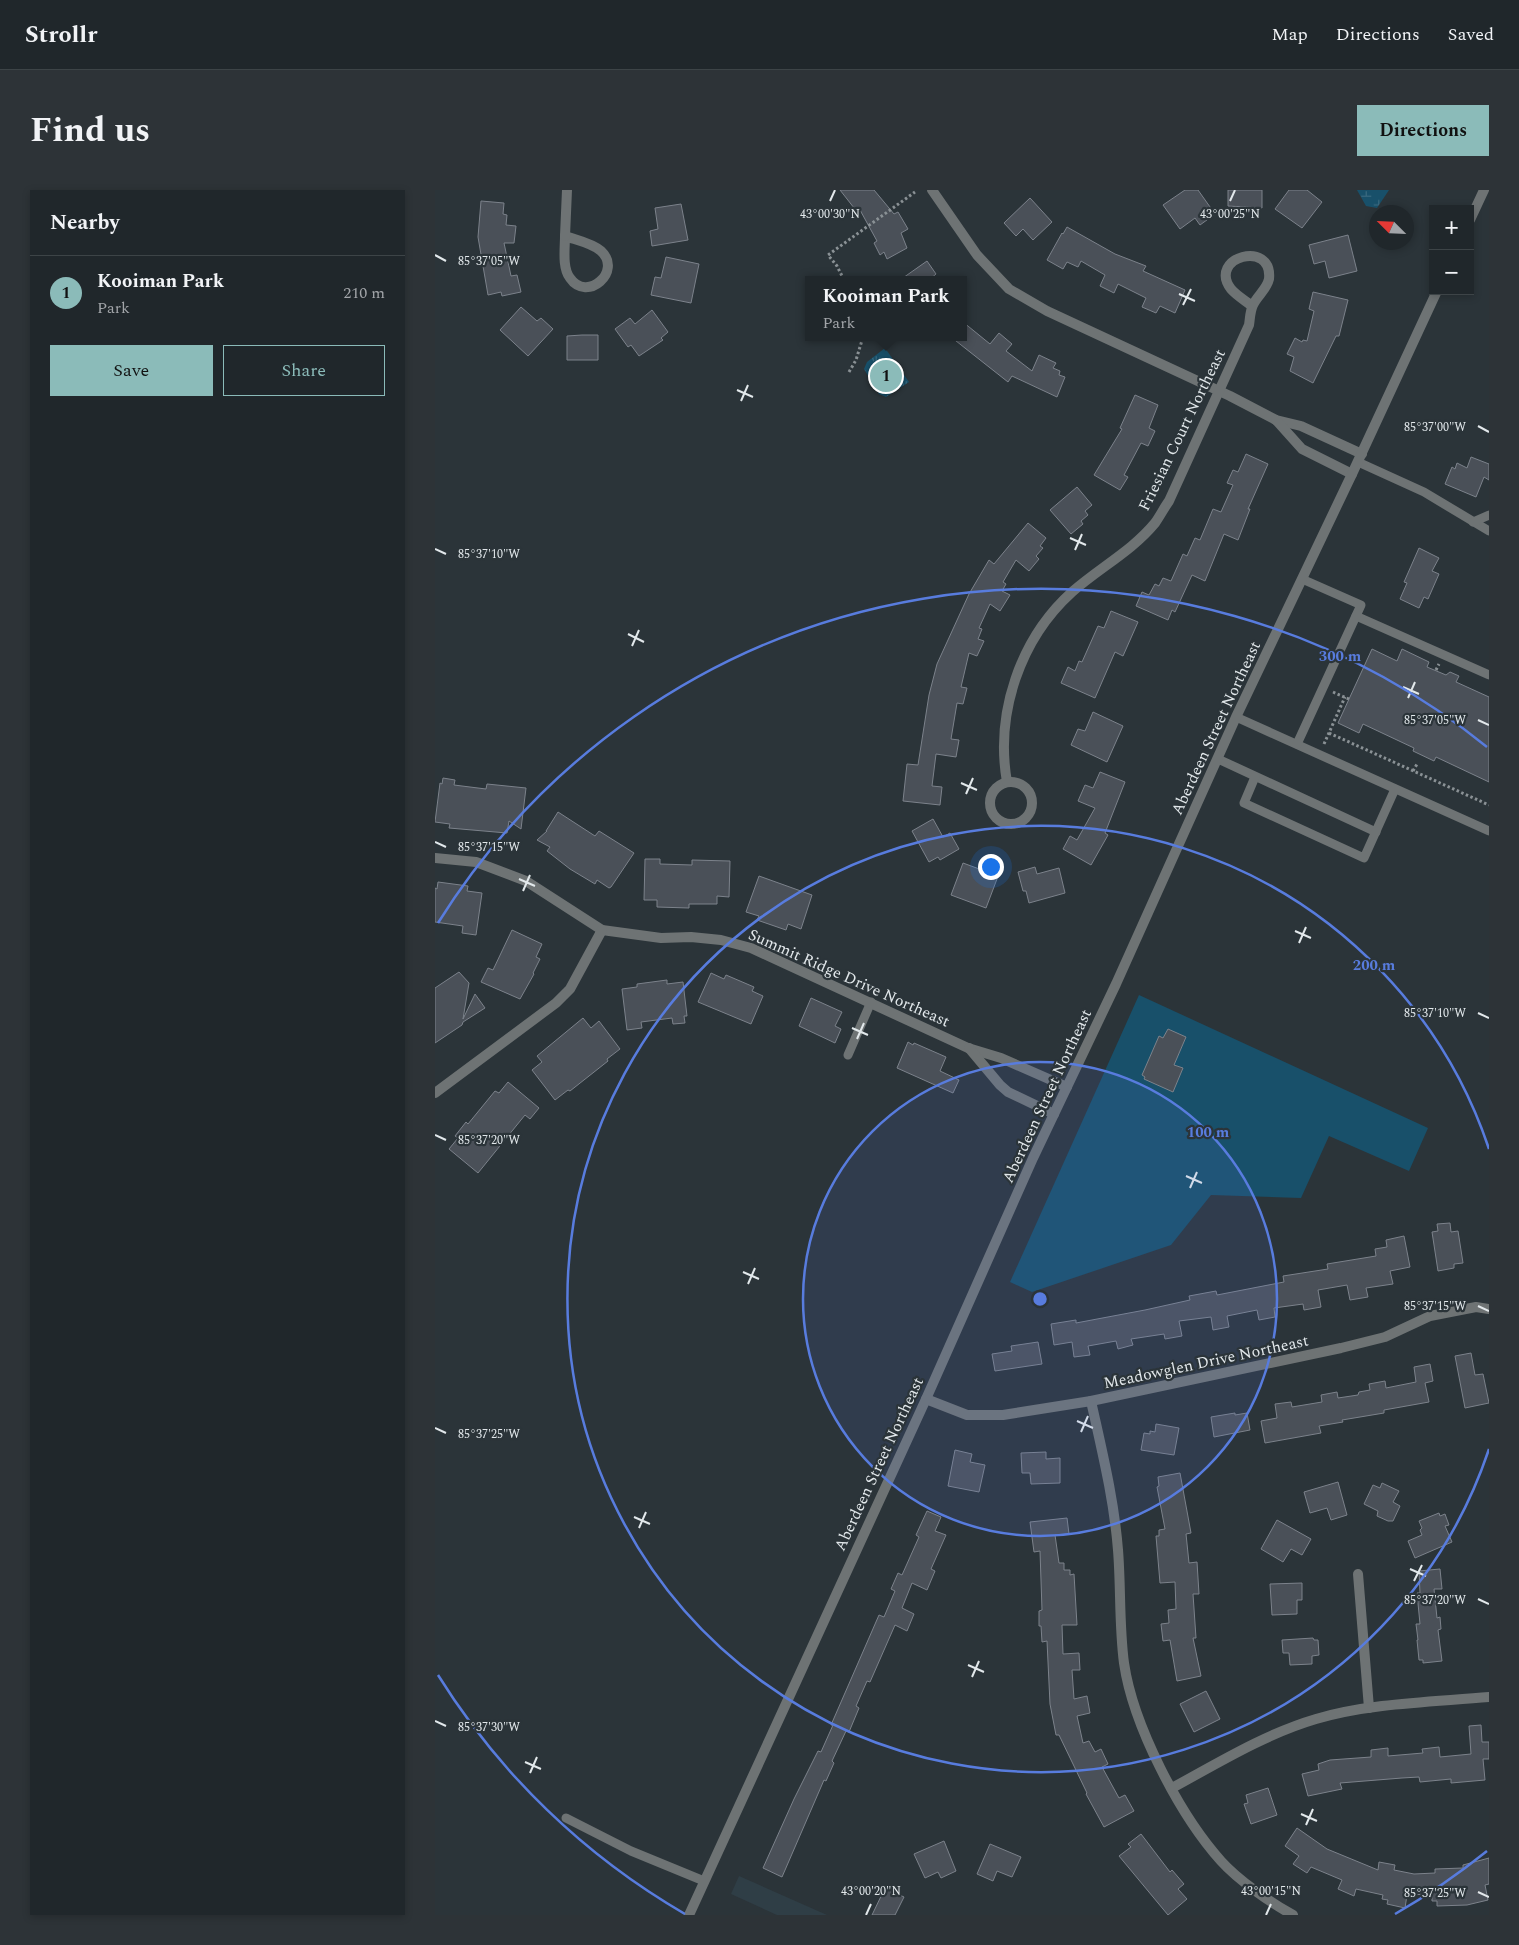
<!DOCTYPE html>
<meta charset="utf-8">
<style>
:root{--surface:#20272b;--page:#2d3337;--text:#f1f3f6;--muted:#a2a5a9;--line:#3d4447;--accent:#8bbbb9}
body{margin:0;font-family:Spectral,serif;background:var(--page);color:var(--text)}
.controls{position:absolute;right:15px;top:15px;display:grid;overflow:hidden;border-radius:0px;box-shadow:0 2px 8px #0003}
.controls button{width:45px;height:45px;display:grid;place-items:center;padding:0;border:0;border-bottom:1px solid var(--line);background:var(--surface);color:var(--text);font:25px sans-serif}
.compass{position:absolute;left:934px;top:15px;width:45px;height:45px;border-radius:50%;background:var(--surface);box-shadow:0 2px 8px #0003;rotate:294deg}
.you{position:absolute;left:555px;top:676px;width:18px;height:18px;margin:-12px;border:4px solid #fff;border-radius:50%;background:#1a73e8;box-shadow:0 0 0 8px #1a73e833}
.badge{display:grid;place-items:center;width:32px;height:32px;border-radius:50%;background:var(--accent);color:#111;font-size:16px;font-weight:700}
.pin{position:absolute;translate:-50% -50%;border:2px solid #fff;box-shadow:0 1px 5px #0006}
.popup{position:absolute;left:370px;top:86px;width:162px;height:65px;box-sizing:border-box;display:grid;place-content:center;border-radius:0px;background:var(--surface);filter:drop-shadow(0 1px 4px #0005);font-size:16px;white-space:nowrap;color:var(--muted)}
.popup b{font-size:19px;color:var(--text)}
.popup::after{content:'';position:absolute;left:50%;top:100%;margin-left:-10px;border:10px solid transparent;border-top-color:var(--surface)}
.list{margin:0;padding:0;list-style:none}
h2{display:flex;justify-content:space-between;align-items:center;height:65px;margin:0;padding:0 20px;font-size:21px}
h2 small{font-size:16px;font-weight:400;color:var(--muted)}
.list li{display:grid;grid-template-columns:32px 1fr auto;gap:15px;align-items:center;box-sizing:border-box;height:75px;padding:0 20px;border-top:1px solid var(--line)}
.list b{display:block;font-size:19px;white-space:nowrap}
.list p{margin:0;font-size:16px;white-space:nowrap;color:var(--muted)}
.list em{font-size:16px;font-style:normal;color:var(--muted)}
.actions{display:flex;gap:10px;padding:15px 20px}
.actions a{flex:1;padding:11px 0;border:1px solid var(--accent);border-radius:0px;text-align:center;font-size:18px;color:var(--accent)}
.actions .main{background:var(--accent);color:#111}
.map{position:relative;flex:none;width:1054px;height:1725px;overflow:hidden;border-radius:0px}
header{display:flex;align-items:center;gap:30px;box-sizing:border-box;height:70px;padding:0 25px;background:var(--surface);border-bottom:1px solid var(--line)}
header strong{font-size:24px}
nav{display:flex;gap:28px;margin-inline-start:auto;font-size:18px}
.intro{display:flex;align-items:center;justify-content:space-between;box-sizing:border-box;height:120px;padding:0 30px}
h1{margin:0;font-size:35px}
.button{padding:12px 22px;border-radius:0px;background:var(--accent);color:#111;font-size:18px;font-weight:700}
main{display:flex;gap:30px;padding:0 30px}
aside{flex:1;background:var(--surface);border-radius:0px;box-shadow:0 2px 8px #0003}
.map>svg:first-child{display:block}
</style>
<header>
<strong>Strollr</strong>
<nav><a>Map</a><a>Directions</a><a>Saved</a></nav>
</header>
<div class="intro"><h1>Find us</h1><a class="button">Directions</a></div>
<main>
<aside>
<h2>Nearby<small></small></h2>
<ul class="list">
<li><span class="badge">1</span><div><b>Kooiman Park</b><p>Park</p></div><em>210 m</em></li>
</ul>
<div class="actions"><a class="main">Save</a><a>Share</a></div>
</aside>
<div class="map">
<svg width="1054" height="1725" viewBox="0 0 1054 1725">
<defs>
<pattern id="wetland-marsh" width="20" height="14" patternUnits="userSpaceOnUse" patternTransform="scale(1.25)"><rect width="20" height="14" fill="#18506a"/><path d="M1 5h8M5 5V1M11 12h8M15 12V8" fill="none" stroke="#39697f"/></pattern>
<pattern id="park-tufts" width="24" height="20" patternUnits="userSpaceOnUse" patternTransform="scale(1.25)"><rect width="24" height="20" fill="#18506a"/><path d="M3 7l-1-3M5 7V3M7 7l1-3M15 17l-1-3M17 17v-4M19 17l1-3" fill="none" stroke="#39697f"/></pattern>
</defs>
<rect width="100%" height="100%" fill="#2b3439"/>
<polygon fill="#2f3e46" points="304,1686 392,1725 342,1725 296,1704"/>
<polygon fill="#18506a" points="704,805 993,938 974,981 894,946 866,1008 776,1005 736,1055 597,1102 575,1092"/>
<polygon fill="url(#wetland-marsh)" points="922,0 954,0 942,18 931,16"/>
<polygon fill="url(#park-tufts)" points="450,158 474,192 451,207 444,204 429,179 432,172"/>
<g fill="#4a5058" stroke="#7c828b">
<polygon points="405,0 439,0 459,24 463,22 473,39 466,43 472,58 452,69 449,62 445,65 439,53 442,51 425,20 423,23"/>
<polygon points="750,0 763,0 780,24 765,35 760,28 745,39 728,15"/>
<polygon points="793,0 827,0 827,18 793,16"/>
<polygon points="854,0 872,0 887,12 867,38 840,19"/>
<polygon points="595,8 617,32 598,50 588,39 581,46 569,33"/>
<polygon points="46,11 69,13 68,24 72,25 71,35 81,36 79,53 69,53 76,86 82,85 86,102 67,106 66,102 53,105 43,47"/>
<polygon points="246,14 253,50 217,56 215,41 223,39 220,18"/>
<polygon points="632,37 680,64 711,76 708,81 750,100 740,123 725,116 721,123 707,117 711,108 683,94 679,103 665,96 670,85 646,71 643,77 632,72 628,79 612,70 627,43 628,44"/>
<polygon points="913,45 922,81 894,88 890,71 879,74 874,55"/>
<polygon points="231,67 264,74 256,113 216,105 220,87 226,88"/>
<polygon points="492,71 501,84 494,90 465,90"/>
<polygon points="878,102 913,110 904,146 901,146 878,193 855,181 859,167 852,164 860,148 867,152 868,150 872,151 879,121 874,119"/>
<polygon points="86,117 102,131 106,128 118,139 93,166 65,140"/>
<polygon points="217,120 233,142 226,148 228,150 204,166 196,155 193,157 180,139 195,128 200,134"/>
<polygon points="528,132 555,154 564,143 577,154 571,161 597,181 604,165 621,173 618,178 625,181 624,185 630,187 622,207 577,186 573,192 516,147 528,147"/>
<polygon points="147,145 163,145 163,170 132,170 132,146"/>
<polygon points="700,205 723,215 714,238 720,241 713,256 706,253 689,285 693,287 685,300 659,285 687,239 685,238"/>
<polygon points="811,264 833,274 813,319 815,319 803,350 789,344 770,391 757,385 740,422 737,420 733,430 701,416 707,402 714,405 720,394 724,396 728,388 736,391 748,364 752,366 760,348 765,350 778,319 786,322 798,295 792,293 798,280 803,282"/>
<polygon points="1036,267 1054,274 1054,290 1049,287 1041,307 1010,294 1017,277 1020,279 1022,273 1032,278"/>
<polygon points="642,297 657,315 650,321 653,325 646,331 648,334 636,344 615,320"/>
<polygon points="593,333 611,348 605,356 608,358 601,366 604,369 594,381 581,370 568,392 571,394 567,401 575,405 565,421 555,414 544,438 547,439 543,449 549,451 542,466 534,463 526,497 532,498 528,514 522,513 516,549 524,550 521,567 501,564 497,596 507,597 505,615 468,611 472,574 483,575 494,505 502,474 534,404 554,370 559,374"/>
<polygon points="984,358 1004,368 997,381 1004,384 993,409 989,407 984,418 965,409 972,393 969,392"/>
<polygon points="676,421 703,432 688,466 680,462 660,508 626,493 633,477 640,481 644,471 647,472 663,436 669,438"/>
<polygon points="937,459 962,471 967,459 994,472 992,477 1011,485 1015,482 1024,486 1021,492 1054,507 1054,592 1001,567 999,571 978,561 979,558 928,534 924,543 903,533"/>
<polygon points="658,522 688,536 672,572 636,555 643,539 650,541"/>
<polygon points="665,582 690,592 670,643 673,645 656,675 628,659 635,646 642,650 660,618 643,611 650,595 658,598"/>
<polygon points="8,588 20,590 19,595 51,599 52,594 91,598 86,639 74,631 72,643 14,638 15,634 0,632 5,593 7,594"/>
<polygon points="123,622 160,646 164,641 199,663 176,697 174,698 162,690 160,694 135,679 112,661 115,657 102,650 112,641 111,641"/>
<polygon points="498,629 508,647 515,643 524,659 505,670 503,667 494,672 477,641"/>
<polygon points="210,669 225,669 225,674 257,675 257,670 295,671 294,707 282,706 282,714 254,714 254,718 222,717 222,710 209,710"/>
<polygon points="528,673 547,680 549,675 565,681 551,718 516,705"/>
<polygon points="600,677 602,684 624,678 630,703 594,713 591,701 588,701 583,682"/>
<polygon points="324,686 377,705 366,739 353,734 351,740 322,730 324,726 311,722"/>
<polygon points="3,692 33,696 32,701 47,703 41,745 27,743 28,736 0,732 0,698 2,699"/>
<polygon points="77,740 107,754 101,767 105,769 98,783 99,784 85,809 46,792 53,778 58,780"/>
<polygon points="24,782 34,793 28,829 40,804 50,818 28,832 27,835 0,853 0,798"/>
<polygon points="276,783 289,789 291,785 319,797 317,801 328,806 316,834 263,812"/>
<polygon points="232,790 232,794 248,792 252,826 249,826 250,833 238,834 237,828 206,832 207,838 192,840 187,799 202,797 202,794"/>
<polygon points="376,808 407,822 400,836 406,839 400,853 364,836"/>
<polygon points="148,828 156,838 164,831 185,859 172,869 173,871 135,901 133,900 120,910 97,880 107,872 102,866"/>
<polygon points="733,839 751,847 739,875 748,878 738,902 709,889 710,887 707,885 724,846 728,848"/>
<polygon points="473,852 478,855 479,853 511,867 505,881 524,890 518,903 462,878"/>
<polygon points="73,892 104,918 95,929 90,925 43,983 14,959 23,948 20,946 31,932 33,934 60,901 64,903"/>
<polygon points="1015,1033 1016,1042 1023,1041 1028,1073 1019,1074 1019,1078 1003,1081 997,1042 1003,1041 1002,1034"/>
<polygon points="969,1046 975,1077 955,1081 958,1094 931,1098 933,1107 915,1110 912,1095 883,1100 886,1117 869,1120 868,1114 839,1118 840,1127 824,1130 822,1120 792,1126 794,1137 778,1140 776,1127 744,1131 747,1146 730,1149 729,1144 696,1149 698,1155 683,1159 681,1151 653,1156 655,1165 639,1167 637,1152 619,1155 616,1134 641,1130 641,1133 710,1120 755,1110 754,1106 781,1101 782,1105 849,1092 848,1086 893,1079 892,1074 941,1066 940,1059 952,1057 951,1050"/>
<polygon points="603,1152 607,1174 560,1181 557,1164 577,1161 576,1156"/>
<polygon points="1036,1163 1040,1185 1048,1184 1054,1213 1030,1218 1020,1166"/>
<polygon points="995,1174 998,1191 990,1193 994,1212 949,1220 949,1223 907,1230 908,1232 884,1236 886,1243 830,1253 826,1231 842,1228 840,1214 856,1212 857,1217 887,1212 886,1205 902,1202 903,1208 923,1205 924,1202 935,1200 934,1194 950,1191 951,1198 981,1192 979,1177"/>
<polygon points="800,1223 800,1225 812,1223 815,1240 779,1247 776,1227"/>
<polygon points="721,1234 744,1238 739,1265 706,1260 709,1243 715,1244 715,1241 720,1242"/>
<polygon points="520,1260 537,1264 535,1272 550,1275 544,1302 513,1296"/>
<polygon points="611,1262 611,1269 625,1268 625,1293 596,1294 595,1283 587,1283 586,1263"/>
<polygon points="745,1283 756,1343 751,1344 754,1373 762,1372 764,1404 758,1404 761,1448 758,1448 766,1486 742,1491 735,1450 728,1451 726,1434 734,1433 733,1420 741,1419 740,1392 725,1393 721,1346 724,1346 724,1340 730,1339 722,1297 724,1296 723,1287"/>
<polygon points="903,1292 912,1325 896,1330 892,1318 875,1323 869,1302"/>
<polygon points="947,1293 964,1301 958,1312 965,1316 958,1331 953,1331 942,1326 943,1321 929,1314 938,1295 945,1298"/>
<polygon points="492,1321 506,1327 500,1341 511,1345 496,1379 500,1381 492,1400 477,1393 467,1418 479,1424 472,1441 460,1435 435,1492 432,1491 421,1516 424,1518 414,1542 411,1541 397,1571 399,1573 391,1591 389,1590 347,1687 328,1678 359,1609 383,1561 386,1562 398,1535 396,1535 444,1425 449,1427 460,1401 456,1399 463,1383 467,1385 484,1347 481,1345"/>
<polygon points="1004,1323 1005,1326 1010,1324 1014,1335 1010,1336 1017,1352 980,1368 973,1351 987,1345 985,1340 987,1338 984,1331"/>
<polygon points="632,1328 634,1344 620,1345 624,1373 629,1373 629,1380 635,1380 635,1385 639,1384 642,1435 627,1435 628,1464 644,1463 645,1480 637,1480 639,1509 652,1506 655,1523 642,1526 648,1553 654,1551 660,1562 666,1559 673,1574 667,1577 684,1608 690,1605 699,1621 669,1637 651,1604 652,1603 624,1545 621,1545 615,1514 612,1451 607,1452 606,1436 604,1436 604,1421 607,1420 605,1361 599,1362 595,1332"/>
<polygon points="842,1330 876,1349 867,1365 856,1359 848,1372 826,1359"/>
<polygon points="1005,1379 1007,1399 999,1399 1002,1428 1005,1427 1006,1439 1003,1440 1007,1471 988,1473 988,1470 984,1470 982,1450 983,1450 981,1434 985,1434 982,1403 985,1403 984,1381"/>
<polygon points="867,1393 867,1410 862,1410 862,1424 837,1425 835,1394"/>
<polygon points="878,1448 879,1450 883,1450 884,1465 877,1466 877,1474 855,1475 854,1463 848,1463 847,1450"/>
<polygon points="771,1501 785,1529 759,1542 745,1514"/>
<polygon points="1046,1535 1047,1552 1054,1552 1054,1569 1048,1569 1050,1590 1016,1593 1016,1589 985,1592 984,1587 967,1588 905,1593 907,1599 873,1606 867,1584 884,1580 883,1574 895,1570 936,1567 936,1560 953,1558 953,1566 988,1563 987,1559 1004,1557 1005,1567 1036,1564 1034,1536"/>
<polygon points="833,1598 842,1625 816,1634 809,1614 813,1613 811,1605"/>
<polygon points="862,1638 892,1659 943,1680 944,1672 960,1675 959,1680 979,1684 1000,1683 1000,1679 1028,1678 1028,1675 1054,1668 1054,1694 1050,1695 1053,1710 1032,1715 1002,1716 1002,1711 997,1711 997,1704 972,1705 970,1718 952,1714 953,1710 947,1709 948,1705 921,1699 919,1706 903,1699 907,1690 876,1677 872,1683 858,1674 864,1666 850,1656"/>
<polygon points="706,1644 735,1682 737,1680 749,1694 743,1699 752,1709 733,1725 684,1666 696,1657 693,1654"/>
<polygon points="509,1651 521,1681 506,1688 503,1682 490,1688 479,1664"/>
<polygon points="555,1654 586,1667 577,1687 562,1681 558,1691 542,1684"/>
<polygon points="450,1698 469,1707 460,1725 437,1725"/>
</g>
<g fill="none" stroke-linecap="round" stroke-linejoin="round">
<g stroke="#8a9195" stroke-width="3" stroke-dasharray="2.5 2.5" stroke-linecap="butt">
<polyline points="409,90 402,76 393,65 480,2"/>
<polyline points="414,182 421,170 428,147"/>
<polyline points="1001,480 1004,474"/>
<polyline points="898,502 914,509"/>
<polyline points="894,543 1054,615"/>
<polyline points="889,554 910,507"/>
<polyline points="978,581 982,574"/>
</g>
<g stroke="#6e7374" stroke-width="9">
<polyline points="923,272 989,302 1054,341"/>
<polyline points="1038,332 1054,325"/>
<polyline points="921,426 1054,485"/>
<polyline points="801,527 1054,641"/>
<polyline points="862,554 926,415 867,389"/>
<polyline points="783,569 941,642"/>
<polyline points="820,587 809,613 929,668 960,599"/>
<polyline points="413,865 436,812"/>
<polyline points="131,1628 196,1661 269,1691"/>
</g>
<g stroke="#6e7374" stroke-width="10">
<polyline points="497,0 542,65 574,99 612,121 795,206 841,230 866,236 927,264"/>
<path d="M130,46c11,4 27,7 36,15 22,20 -14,52 -31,27 -8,-10 -5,-30 -5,-42z"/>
<polyline points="130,46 132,0"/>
<polyline points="841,230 867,259 917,284"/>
<circle cx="576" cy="613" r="21"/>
<path d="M572,592c-12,-69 13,-143 65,-190 27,-24 60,-41 83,-69 5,-7 9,-15 14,-22l80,-176c1,-6 1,-14 4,-20 4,-9 14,-16 16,-26 4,-40 -62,-22 -38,10 6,7 15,12 21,17"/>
<polyline points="0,668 41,672 91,691 167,740 226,748 256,747 286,750 316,758 533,858 566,868 632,897"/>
<polyline points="534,858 565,895 573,902 619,924"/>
<polyline points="0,903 121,813 135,799 167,740"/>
<polyline points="491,1209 532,1225 568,1225 656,1211 906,1158 950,1147 995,1126 1041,1117 1054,1119"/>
<path d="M656,1211c11,50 23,98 27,149 3,37 1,75 6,113 9,62 55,151 97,198 17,19 50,42 72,54"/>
<polyline points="923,1384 934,1518"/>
<path d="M737,1598c46,-25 93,-54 144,-69 54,-16 117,-17 173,-22"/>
</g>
<g stroke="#6e7374" stroke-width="10">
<polyline points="1035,30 1049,0"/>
<polyline points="254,1725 491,1209 598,968 681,794 801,527 917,284 1002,101"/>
</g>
</g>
<path fill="none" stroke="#e2e8eb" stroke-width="2" d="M395,11l5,-11M795,11l5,-11M0,65l11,6M744,104l16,7M748,115l8,-16M302,200l16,7M306,211l7,-16M1043,236l11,6M635,348l16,7M0,359l11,5M640,360l7,-16M193,444l16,8M197,456l7,-16M968,497l16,7M973,508l7,-16M1043,530l11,5M526,593l16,7M531,604l7,-16M0,652l11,5M84,689l16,7M88,701l7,-16M860,741l16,7M864,753l7,-16M1043,823l11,5M417,838l16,7M422,849l7,-16M0,945l11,5M751,986l16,7M755,998l7,-16M308,1082l16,7M313,1094l7,-16M1043,1116l11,5M642,1231l16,7M0,1238l11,5M646,1242l7,-16M199,1327l16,7M204,1338l7,-16M975,1379l16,7M979,1391l8,-16M1043,1409l11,5M533,1475l16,7M537,1487l7,-16M0,1531l11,5M90,1572l16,7M95,1583l7,-16M866,1624l16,7M871,1635l7,-16M1043,1702l11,5M431,1725l5,-11M831,1725l5,-11"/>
<circle cx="605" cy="1109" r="237" fill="#587cde" fill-opacity=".12"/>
<g fill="none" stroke="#587cde" stroke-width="2.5">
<circle cx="605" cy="1109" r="237"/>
<path d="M1054 1259A473 473 0 1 1 1054 959"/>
<path d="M1052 1661A710 710 0 0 1 960 1724M250 1724A710 710 0 0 1 3 1485M3 733A710 710 0 0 1 1052 557"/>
</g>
<g text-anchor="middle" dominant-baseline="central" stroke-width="4.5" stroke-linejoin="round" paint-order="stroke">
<g font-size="16" fill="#e2e8eb" stroke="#2b3439">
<text transform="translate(747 240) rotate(-64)">Friesian Court Northeast</text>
<text transform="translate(781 538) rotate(-65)">Aberdeen Street Northeast</text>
<text transform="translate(414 788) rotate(24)">Summit Ridge Drive Northeast</text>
<text transform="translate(612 906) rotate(-65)">Aberdeen Street Northeast</text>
<text transform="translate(771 1172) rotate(-12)">Meadowglen Drive Northeast</text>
<text transform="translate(444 1274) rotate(-65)">Aberdeen Street Northeast</text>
</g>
</g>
<g font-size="12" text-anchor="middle" fill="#e2e8eb" stroke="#2b3439" stroke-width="4.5" stroke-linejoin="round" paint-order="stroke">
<text x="395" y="28">43°00'30"N</text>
<text x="795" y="28">43°00'25"N</text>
<text x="54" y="75">85°37'05"W</text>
<text x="1000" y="241">85°37'00"W</text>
<text x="54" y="368">85°37'10"W</text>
<text x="1000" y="534">85°37'05"W</text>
<text x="54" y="661">85°37'15"W</text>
<text x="1000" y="827">85°37'10"W</text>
<text x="54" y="954">85°37'20"W</text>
<text x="1000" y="1120">85°37'15"W</text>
<text x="54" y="1248">85°37'25"W</text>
<text x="1000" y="1414">85°37'20"W</text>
<text x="54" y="1541">85°37'30"W</text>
<text x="436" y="1705">43°00'20"N</text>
<text x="836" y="1705">43°00'15"N</text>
<text x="1000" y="1707">85°37'25"W</text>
</g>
<circle cx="605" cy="1109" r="8" fill="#587cde" stroke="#2b3439" stroke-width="2.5"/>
<g font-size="15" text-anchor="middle" font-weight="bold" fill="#587cde" stroke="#2b3439" stroke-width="4.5" stroke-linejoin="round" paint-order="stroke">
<text x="905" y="471">300 m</text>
<text x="939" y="780">200 m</text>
<text x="773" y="947">100 m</text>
</g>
</svg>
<div class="controls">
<button>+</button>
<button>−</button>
</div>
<svg class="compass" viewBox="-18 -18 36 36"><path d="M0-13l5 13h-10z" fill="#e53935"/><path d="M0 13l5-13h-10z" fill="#a2a5a9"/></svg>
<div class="you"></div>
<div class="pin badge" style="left:451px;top:186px">1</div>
<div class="popup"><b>Kooiman Park</b>Park</div>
</div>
</main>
